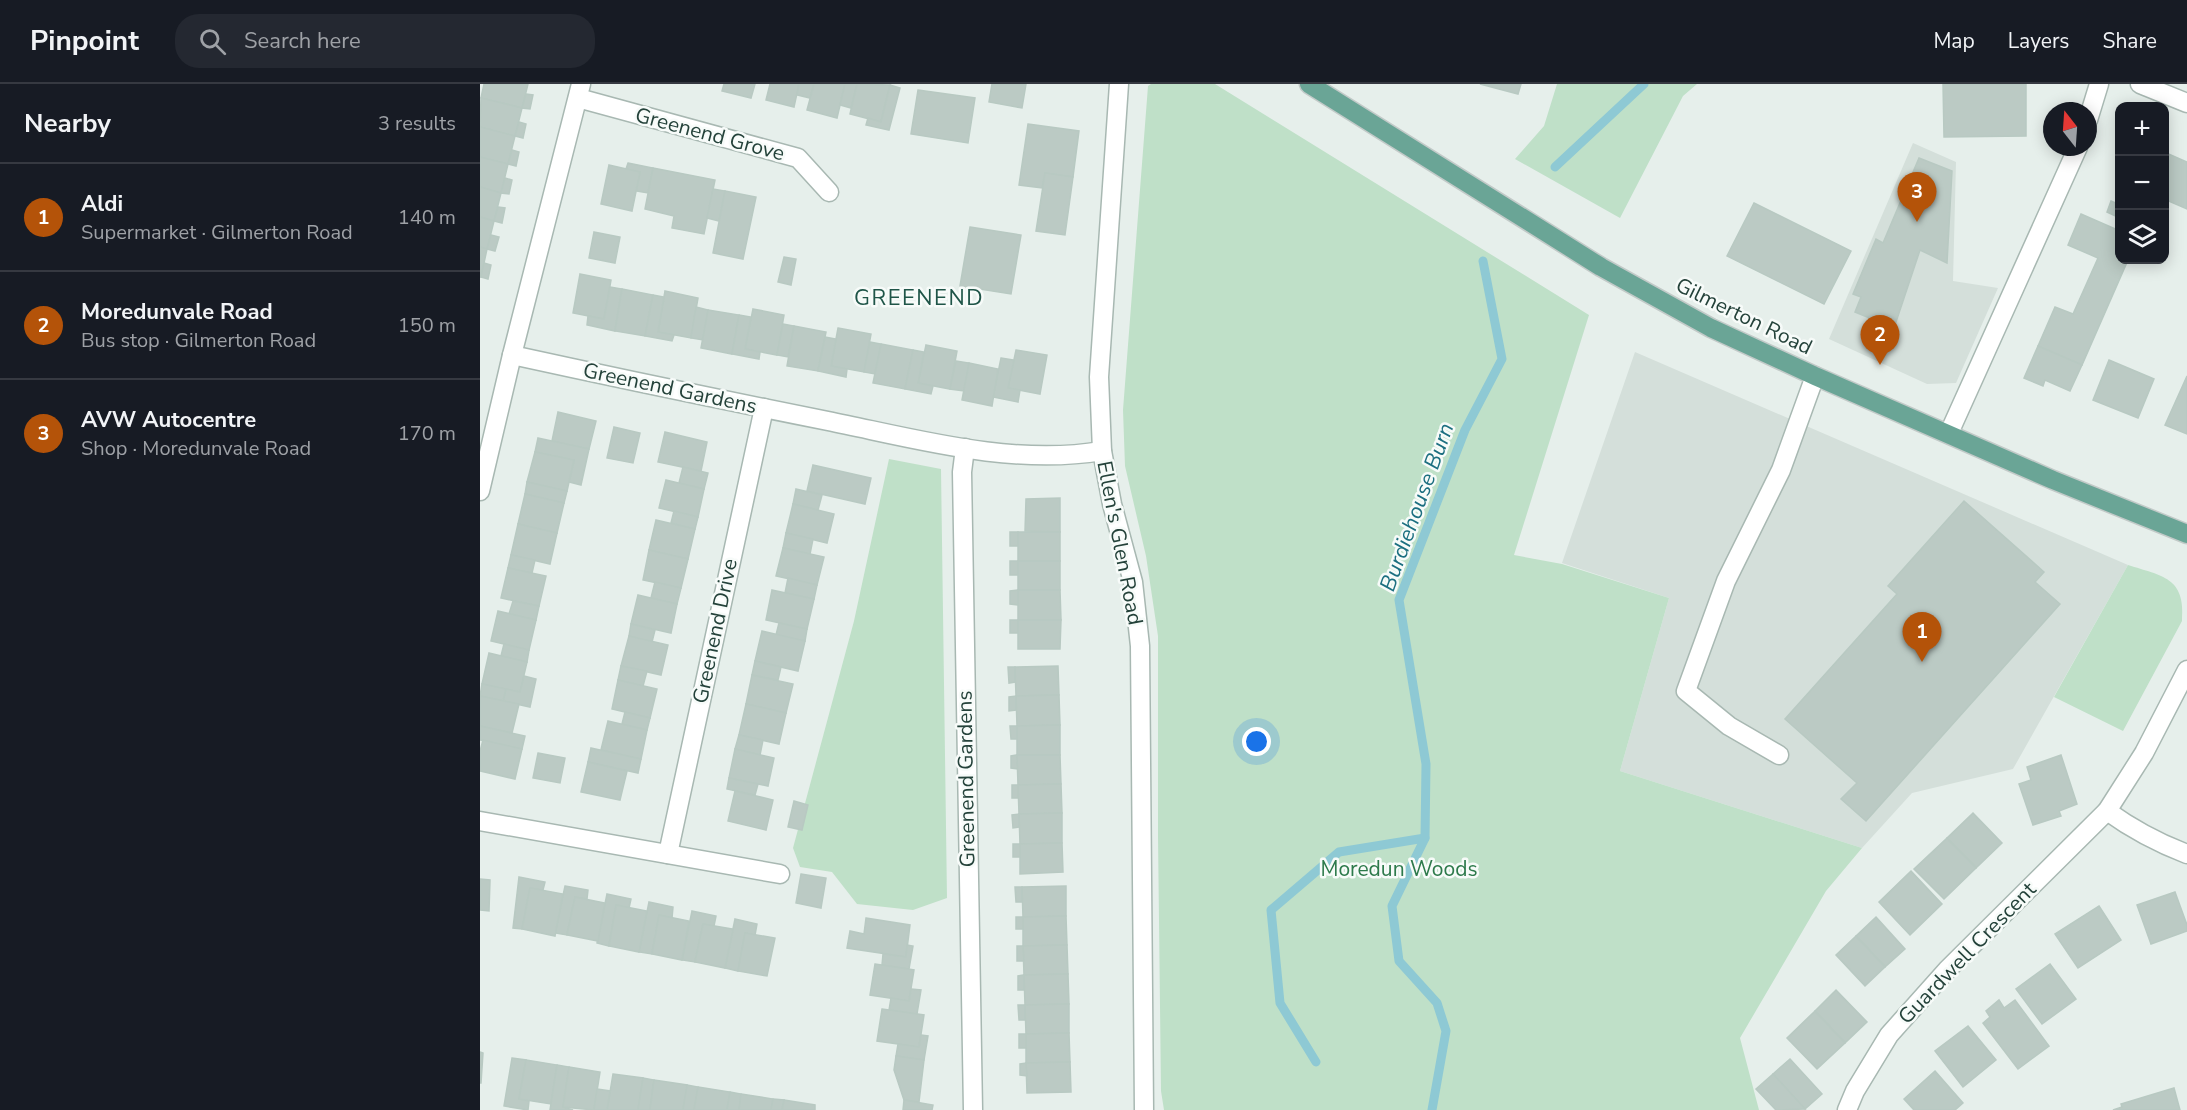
<!DOCTYPE html>
<meta charset="utf-8">
<style>
:root{--surface:#171b24;--page:#242831;--text:#f1f3f6;--muted:#9ea1a6;--line:#363941;--accent:#b45309}
body{margin:0;font-family:"Nunito Sans",sans-serif;background:var(--page);color:var(--text)}
.controls{position:absolute;right:18px;top:18px;display:grid;overflow:hidden;border-radius:12px;box-shadow:0 3px 15px #0003}
.controls button{width:54px;height:54px;display:grid;place-items:center;padding:0;border:0;border-bottom:2px solid var(--line);background:var(--surface);color:var(--text);font:30px sans-serif}
.compass{position:absolute;left:1563px;top:18px;width:54px;height:54px;border-radius:50%;background:var(--surface);box-shadow:0 3px 15px #0003;rotate:343deg}
.you{position:absolute;left:777px;top:658px;width:21px;height:21px;margin:-15px;border:4px solid #fff;border-radius:50%;background:#1a73e8;box-shadow:0 0 0 9px #1a73e833}
.badge{display:grid;place-items:center;width:39px;height:39px;border-radius:50%;background:var(--accent);color:#fff;font-size:20px;font-weight:700}
.pin{position:absolute;translate:-50% -50px;filter:drop-shadow(0 2px 3px #0008)}
.pin::after{content:'';position:absolute;top:32px;width:21px;height:18px;background:inherit;clip-path:polygon(0 0,100% 0,50% 100%)}
.list{margin:0;padding:0;list-style:none}
h2{display:flex;justify-content:space-between;align-items:center;height:78px;margin:0;padding:0 24px;font-size:26px}
h2 small{font-size:20px;font-weight:400;color:var(--muted)}
.list li{display:grid;grid-template-columns:39px 1fr auto;gap:18px;align-items:center;box-sizing:border-box;height:108px;padding:0 24px;border-top:2px solid var(--line)}
.list b{display:block;font-size:22px;white-space:nowrap}
.list p{margin:0;font-size:20px;white-space:nowrap;color:var(--muted)}
.list em{font-size:20px;font-style:normal;color:var(--muted)}
.icon{flex:none;width:33px;height:33px;fill:none;stroke:currentColor;stroke-width:2;stroke-linecap:round;stroke-linejoin:round}
.map{position:relative;flex:none;width:1707px;height:1026px;overflow:hidden}
header{display:flex;align-items:center;gap:36px;box-sizing:border-box;height:84px;padding:0 30px;background:var(--surface);border-bottom:2px solid var(--line)}
header strong{font-size:28px}
nav{display:flex;gap:33px;margin-inline-start:auto;font-size:21px}
.search{width:420px;height:54px;background:var(--page);display:flex;align-items:center;gap:15px;box-sizing:border-box;padding:0 21px;border-radius:24px;color:var(--muted);font-size:22px}
main{display:flex}
aside{flex:1;background:var(--surface)}
.map>svg:first-child{display:block}
</style>
<header>
<strong>Pinpoint</strong>
<div class="search"><svg class="icon" aria-label="search" viewBox="0 0 24 24"><circle cx="10" cy="10" r="6"/><path d="M15 15l6 6"/></svg>Search here</div>
<nav><a>Map</a><a>Layers</a><a>Share</a></nav>
</header>
<main>
<aside>
<h2>Nearby<small>3 results</small></h2>
<ul class="list">
<li><span class="badge">1</span><div><b>Aldi</b><p>Supermarket · Gilmerton Road</p></div><em>140 m</em></li>
<li><span class="badge">2</span><div><b>Moredunvale Road</b><p>Bus stop · Gilmerton Road</p></div><em>150 m</em></li>
<li><span class="badge">3</span><div><b>AVW Autocentre</b><p>Shop · Moredunvale Road</p></div><em>170 m</em></li>
</ul>
</aside>
<div class="map">
<svg width="1707" height="1026" viewBox="0 0 1707 1026">
<rect width="100%" height="100%" fill="#e6efeb"/>
<g fill="#d4dfda">
<polygon points="1433,59 1476,78 1473,197 1518,204 1476,299 1447,300 1349,255"/>
<polygon points="1155,268 1648,481 1533,685 1432,709 1382,764 1140,687 1189,514 1082,479"/>
</g>
<g fill="#bfe0c8">
<polygon points="671,0 735,0 1109,231 1034,471 1082,480 1189,514 1140,687 1382,764 1346,807 1260,954 1279,1026 684,1026 681,1007 678,752 678,552 666,472 645,382 643,326 668,2"/>
<polygon points="1077,0 1217,0 1203,12 1140,134 1035,75 1064,42"/>
<polygon points="409,375 461,385 467,814 433,826 377,820 352,788 320,783 313,764 374,537"/>
<path d="M1648,481c34,11 58,12 54,56l-59,110 -69,-34z"/>
</g>
<g fill="none" stroke-linecap="round" stroke-linejoin="round">
<g stroke="#8ec9d4" stroke-width="9">
<polyline points="1075,83 1164,0"/>
<polyline points="836,978 800,919 791,826 859,768 945,754"/>
<polyline points="952,1026 966,947 957,919 919,877 912,822 945,754 946,680 919,516 985,346 1022,275 1003,177"/>
</g>
</g>
<g fill="#bbcac4" stroke="#b8c9c2" stroke-width="1.5">
<polygon points="4,0 48,0 42,24 1,14"/>
<polygon points="244,0 275,0 271,14 242,7"/>
<polygon points="290,0 319,0 314,23 286,16"/>
<polygon points="319,0 334,0 330,14 317,11"/>
<polygon points="334,0 365,0 357,34 327,26"/>
<polygon points="365,0 377,0 371,24 360,21"/>
<polygon points="377,0 410,1 401,38 370,30"/>
<polygon points="512,0 546,0 542,24 509,18"/>
<polygon points="1000,0 1041,0 1038,10"/>
<polygon points="1463,0 1546,0 1546,52 1464,53"/>
<polygon points="410,1 420,4 409,46 386,41 388,34 401,38"/>
<polygon points="438,6 495,14 488,59 431,50"/>
<polygon points="46,10 53,11 50,25 42,24"/>
<polygon points="1,14 42,24 35,52 0,43"/>
<polygon points="39,38 46,40 43,54 35,52"/>
<polygon points="548,40 599,47 593,93 565,89 562,104 539,101"/>
<polygon points="0,43 35,52 28,80 0,73"/>
<polygon points="32,66 39,68 36,82 28,80"/>
<polygon points="1684,68 1707,78 1707,125 1684,115"/>
<polygon points="0,73 28,80 21,109 0,103"/>
<polygon points="1439,74 1472,87 1467,179 1440,166 1414,244 1375,228 1381,213 1373,210 1396,155 1403,159"/>
<polygon points="148,79 173,84 168,109 156,107 160,88 146,85"/>
<polygon points="129,81 160,88 152,127 121,120"/>
<polygon points="173,84 235,96 224,150 192,144 194,132 165,125"/>
<polygon points="565,89 593,93 585,151 556,147"/>
<polygon points="25,94 32,96 29,110 21,109"/>
<polygon points="0,103 21,109 14,137 0,133"/>
<polygon points="233,105 245,107 239,137 227,134"/>
<polygon points="245,107 276,113 263,175 233,169"/>
<polygon points="1631,117 1640,121 1640,134 1627,128"/>
<polygon points="1274,119 1371,167 1344,220 1247,172"/>
<polygon points="18,123 25,124 22,139 14,137"/>
<polygon points="1601,130 1640,147 1640,176 1648,176 1602,281 1558,262 1575,223 1593,230 1618,174 1588,161"/>
<polygon points="0,133 14,137 7,165 0,163"/>
<polygon points="490,143 541,151 531,210 480,202"/>
<polygon points="114,148 140,153 135,179 109,174"/>
<polygon points="11,151 19,153 15,167 7,165"/>
<polygon points="0,163 7,165 1,193 0,193"/>
<polygon points="304,173 316,175 311,201 298,198"/>
<polygon points="4,179 11,181 8,195 1,193"/>
<polygon points="100,190 131,196 124,235 93,229"/>
<polygon points="130,203 142,205 135,247 107,241 108,232 124,235"/>
<polygon points="142,205 173,211 165,252 135,247"/>
<polygon points="185,207 218,214 211,254 178,248"/>
<polygon points="173,211 184,213 178,248 194,251 192,257 165,252"/>
<polygon points="216,223 228,226 223,256 211,254"/>
<polygon points="273,225 304,231 297,271 265,265"/>
<polygon points="228,226 259,231 252,270 221,264"/>
<polygon points="259,231 271,233 265,265 280,268 279,275 252,270"/>
<polygon points="303,240 314,242 308,273 297,271"/>
<polygon points="314,242 346,248 338,287 307,282"/>
<polygon points="358,244 391,250 384,288 351,282"/>
<polygon points="345,253 356,255 351,282 367,285 366,293 338,287"/>
<polygon points="390,258 401,260 395,290 384,288"/>
<polygon points="401,260 433,266 425,305 393,299"/>
<polygon points="446,261 477,267 470,305 438,299"/>
<polygon points="1558,262 1602,281 1590,307 1565,296 1563,302 1544,294"/>
<polygon points="433,266 444,268 438,299 453,302 451,310 425,305"/>
<polygon points="536,266 567,271 560,310 528,304"/>
<polygon points="521,274 534,276 528,304 540,306 538,318 513,313"/>
<polygon points="1629,276 1674,295 1658,334 1613,316"/>
<polygon points="476,277 489,279 484,307 470,305"/>
<polygon points="489,279 518,285 512,322 482,316"/>
<polygon points="1707,292 1707,350 1685,341"/>
<polygon points="78,328 116,337 109,365 72,357"/>
<polygon points="134,343 160,349 153,379 127,374"/>
<polygon points="185,348 227,358 221,387 178,378"/>
<polygon points="58,354 109,365 101,401 89,398 94,376 55,368"/>
<polygon points="55,368 94,376 87,407 47,398"/>
<polygon points="333,381 391,394 385,420 327,407"/>
<polygon points="203,383 228,389 224,405 199,399"/>
<polygon points="186,396 224,405 218,433 179,424"/>
<polygon points="47,398 87,407 84,419 45,410"/>
<polygon points="316,405 342,411 338,426 313,420"/>
<polygon points="45,410 84,419 77,449 38,440"/>
<polygon points="580,414 580,448 545,447 546,415"/>
<polygon points="1484,417 1564,488 1555,498 1580,520 1386,737 1361,715 1377,699 1305,635 1417,510 1408,502"/>
<polygon points="313,420 354,430 347,459 306,449"/>
<polygon points="194,427 218,433 215,445 191,439"/>
<polygon points="176,436 215,445 208,475 169,466"/>
<polygon points="38,440 77,449 70,480 31,471"/>
<rect x="530" y="448" width="8" height="14"/>
<rect x="538" y="448" width="42" height="29"/>
<polygon points="306,449 333,455 330,470 303,464"/>
<polygon points="303,464 344,473 337,501 296,492"/>
<polygon points="169,466 208,475 201,504 163,496"/>
<polygon points="31,471 55,476 52,489 28,484"/>
<rect x="530" y="477" width="8" height="14"/>
<rect x="538" y="477" width="42" height="29"/>
<polygon points="28,484 66,492 59,522 21,514"/>
<polygon points="308,494 337,501 334,515 305,509"/>
<polygon points="175,498 201,504 197,520 171,514"/>
<polygon points="292,506 334,515 327,545 286,536"/>
<polygon points="538,506 580,506 581,536 538,536"/>
<polygon points="538,506 538,521 530,520 530,507"/>
<polygon points="158,511 197,520 191,549 151,540"/>
<polygon points="33,517 59,522 56,536 29,530"/>
<polygon points="18,527 56,536 49,566 11,557"/>
<rect x="530" y="536" width="8" height="13"/>
<polygon points="538,536 581,536 580,565 538,565"/>
<polygon points="299,539 327,545 325,557 296,551"/>
<polygon points="151,540 175,546 172,558 149,552"/>
<polygon points="282,547 325,557 318,587 275,577"/>
<polygon points="149,552 188,561 181,591 141,582"/>
<polygon points="24,560 49,566 47,578 21,572"/>
<polygon points="9,569 47,578 40,608 2,600"/>
<polygon points="275,577 301,583 298,596 272,591"/>
<polygon points="141,582 167,587 163,602 138,596"/>
<polygon points="578,582 579,611 536,612 535,583"/>
<polygon points="528,583 535,583 535,598 529,599"/>
<polygon points="272,591 313,600 306,629 266,620"/>
<polygon points="44,592 56,595 50,623 23,617 26,605 40,608"/>
<polygon points="138,596 177,605 170,634 132,625"/>
<polygon points="2,600 26,605 23,617 0,612"/>
<polygon points="579,611 580,641 537,642 536,612"/>
<polygon points="0,612 39,620 32,649 0,642"/>
<polygon points="536,612 536,626 529,627 529,613"/>
<polygon points="266,620 306,629 299,660 259,651"/>
<polygon points="145,628 170,634 167,646 142,640"/>
<polygon points="128,637 167,646 161,675 121,666"/>
<polygon points="580,641 580,671 537,671 537,642"/>
<polygon points="0,642 45,652 42,665 0,656"/>
<polygon points="530,642 537,642 537,655 531,655"/>
<polygon points="259,651 283,656 280,671 255,665"/>
<polygon points="3,656 42,665 35,695 0,687 0,667"/>
<polygon points="111,664 161,675 158,689 108,678"/>
<polygon points="255,665 294,674 288,702 249,694"/>
<polygon points="58,669 85,674 80,699 53,694"/>
<polygon points="537,671 538,685 531,684 531,672"/>
<polygon points="537,671 580,671 581,700 538,701"/>
<polygon points="1581,671 1597,720 1579,727 1581,732 1553,741 1539,700 1551,696 1547,683"/>
<polygon points="108,678 147,687 140,716 101,708"/>
<polygon points="249,694 278,700 275,711 247,705"/>
<polygon points="581,700 582,729 539,730 538,701"/>
<rect x="532" y="701" width="6" height="13"/>
<polygon points="255,707 293,716 286,746 248,737"/>
<polygon points="314,717 328,721 322,746 308,743"/>
<polygon points="582,729 582,759 540,760 539,730"/>
<polygon points="1493,729 1522,759 1496,784 1467,754"/>
<polygon points="539,730 539,743 533,744 532,731"/>
<polygon points="1467,754 1496,784 1464,815 1434,785"/>
<polygon points="582,759 583,788 540,790 540,760"/>
<rect x="533" y="760" width="7" height="13"/>
<polygon points="1431,787 1462,820 1430,851 1399,818"/>
<polygon points="321,790 346,794 341,824 316,819"/>
<polygon points="39,793 65,798 63,806 50,804 42,845 33,844"/>
<polygon points="0,795 10,796 9,827 0,826"/>
<polygon points="85,802 108,806 107,815 95,813 87,851 75,849"/>
<polygon points="586,802 586,832 543,833 542,803"/>
<polygon points="535,803 542,803 542,818 536,818"/>
<polygon points="50,804 83,810 75,852 42,845"/>
<polygon points="1695,808 1707,841 1707,847 1671,860 1657,821"/>
<polygon points="127,810 151,815 149,824 136,821 129,862 117,859"/>
<polygon points="95,813 125,819 118,857 87,851"/>
<polygon points="169,818 193,823 192,834 179,831 172,870 159,868"/>
<polygon points="136,821 167,827 159,868 129,862"/>
<polygon points="1619,822 1641,856 1598,884 1575,850"/>
<polygon points="212,827 236,832 234,842 223,840 215,878 202,876"/>
<polygon points="179,831 209,837 202,876 172,870"/>
<polygon points="586,832 587,861 543,862 543,833"/>
<rect x="536" y="833" width="7" height="12"/>
<polygon points="1396,833 1425,865 1405,883 1376,852"/>
<polygon points="386,834 430,841 426,873 367,864 370,847 384,850"/>
<polygon points="255,835 277,840 275,851 265,849 258,887 245,884"/>
<polygon points="223,840 253,845 245,884 215,878"/>
<polygon points="265,849 295,854 287,892 258,887"/>
<polygon points="1376,852 1405,883 1385,902 1356,871"/>
<polygon points="427,861 433,862 429,885 402,881 403,870 426,873"/>
<polygon points="587,861 588,890 544,891 543,862"/>
<polygon points="537,862 543,862 544,877 537,877"/>
<polygon points="395,880 434,886 429,917 390,911"/>
<polygon points="1570,880 1596,915 1562,940 1536,905"/>
<polygon points="588,890 589,920 545,921 544,891"/>
<polygon points="544,891 544,906 538,906 538,892"/>
<polygon points="431,905 441,906 437,930 409,926 411,914 429,917"/>
<polygon points="1356,906 1387,938 1365,959 1335,927"/>
<polygon points="1519,916 1524,924 1535,916 1569,962 1538,985 1503,939 1510,933 1506,927"/>
<polygon points="589,920 589,949 546,950 545,921"/>
<polygon points="538,921 545,921 545,936 539,936"/>
<polygon points="402,925 444,931 439,963 397,957"/>
<polygon points="1335,927 1365,959 1337,985 1307,954"/>
<polygon points="1488,942 1516,976 1483,1003 1455,967"/>
<polygon points="589,949 590,978 546,979 546,950"/>
<rect x="539" y="950" width="7" height="14"/>
<polygon points="441,951 448,952 444,976 416,972 418,960 439,963"/>
<polygon points="0,968 3,969 1,999 0,999"/>
<polygon points="416,972 444,976 439,1018 424,1016 414,986"/>
<polygon points="32,974 46,976 39,1015 49,1017 48,1026 24,1022"/>
<polygon points="1310,975 1342,1010 1325,1025 1293,990"/>
<polygon points="46,976 77,981 71,1020 39,1015"/>
<polygon points="590,978 591,1008 547,1009 546,979"/>
<polygon points="546,979 547,992 540,991 540,980"/>
<polygon points="77,981 89,983 83,1023 93,1026 70,1026"/>
<polygon points="89,983 120,988 114,1026 83,1023"/>
<polygon points="1455,987 1483,1019 1475,1026 1434,1026 1424,1015"/>
<polygon points="133,990 163,994 158,1026 127,1026"/>
<polygon points="1293,990 1325,1025 1296,1026 1276,1005"/>
<polygon points="163,994 174,996 170,1026 158,1026"/>
<polygon points="174,996 207,1001 203,1026 170,1026"/>
<polygon points="207,1001 218,1003 214,1026 203,1026"/>
<polygon points="218,1003 250,1008 247,1026 214,1026"/>
<polygon points="1694,1004 1700,1026 1633,1026 1642,1023 1641,1020"/>
<polygon points="117,1005 130,1007 127,1026 114,1026"/>
<polygon points="250,1008 261,1010 259,1026 247,1026"/>
<polygon points="261,1010 293,1015 291,1026 259,1026"/>
<polygon points="293,1015 304,1016 302,1026 291,1026"/>
<polygon points="304,1016 335,1021 335,1026 302,1026"/>
<polygon points="424,1016 453,1021 452,1026 423,1026"/>
</g>
<g fill="none" stroke-linecap="round" stroke-linejoin="round">
<g stroke="#a8b8b2" stroke-width="21">
<polyline id="service" points="1299,671 1249,642 1206,607 1246,497 1301,386 1335,292"/>
</g>
<g stroke="#a8b8b2" stroke-width="21">
<g id="minor">
<polyline points="639,0 619,293 622,367 632,420 653,498 660,562 664,1026"/>
<polyline points="1660,0 1707,19"/>
<polyline points="98,14 318,74 349,108"/>
<polyline points="1608,36 1619,0"/>
<path d="M32,271c105,23 211,45 316,66 89,18 183,45 274,30"/>
<polyline points="1469,349 1598,63"/>
<polyline points="485,364 482,388 493,1026"/>
<polyline points="0,407 32,271 101,0"/>
<path d="M1627,727c25,18 51,32 80,43"/>
<polyline points="0,737 300,790"/>
<polyline points="188,770 284,324"/>
<polyline points="1367,1026 1375,1007 1409,951 1467,886 1627,727 1664,669 1707,586"/>
</g>
</g>
<g stroke="#c2cac8" stroke-width="21">
<polyline id="primary" points="829,0 1121,183 1231,244 1335,292 1573,396 1707,450"/>
</g>
<use href="#service" stroke="#fff" stroke-width="18"/>
<use href="#minor" stroke="#fff" stroke-width="18"/>
<use href="#primary" stroke="#6aa596" stroke-width="18"/>
</g>
<g text-anchor="middle" dominant-baseline="central" stroke-width="5" stroke-linejoin="round" paint-order="stroke">
<g font-size="21" fill="#24423a" stroke="#f7fbf9">
<text transform="translate(230 50) rotate(15)">Greenend Grove</text>
<text transform="translate(1264 232) rotate(26)">Gilmerton Road</text>
<text transform="translate(190 304) rotate(12)">Greenend Gardens</text>
<text transform="translate(640 459) rotate(79)">Ellen's Glen Road</text>
<text transform="translate(235 547) rotate(-78)">Greenend Drive</text>
<text transform="translate(486 695) rotate(-91)">Greenend Gardens</text>
<text transform="translate(1487 869) rotate(-46)">Guardwell Crescent</text>
</g>
<g font-size="21" fill="#2d7a4b" stroke="#f7fbf9">
<text x="919" y="785">Moredun Woods</text>
</g>
<g font-size="22" letter-spacing="1.5" fill="#1f5548" stroke="#f7fbf9">
<text x="439" y="214">GREENEND</text>
</g>
<g font-size="22" font-style="italic" fill="#1c6f80" stroke="#f7fbf9">
<text transform="translate(937 423) rotate(-70)">Burdiehouse Burn</text>
</g>
</g>
</svg>
<div class="controls">
<button>+</button>
<button>−</button>
<button><svg class="icon" aria-label="layers" viewBox="0 0 24 24"><path d="M12 4l9 5-9 5-9-5zM3 14l9 5 9-5"/></svg></button>
</div>
<svg class="compass" viewBox="-18 -18 36 36"><path d="M0-13l5 13h-10z" fill="#e53935"/><path d="M0 13l5-13h-10z" fill="#9ea1a6"/></svg>
<div class="you"></div>
<div class="pin badge" style="left:1442px;top:578px">1</div>
<div class="pin badge" style="left:1400px;top:281px">2</div>
<div class="pin badge" style="left:1437px;top:138px">3</div>
</div>
</main>
